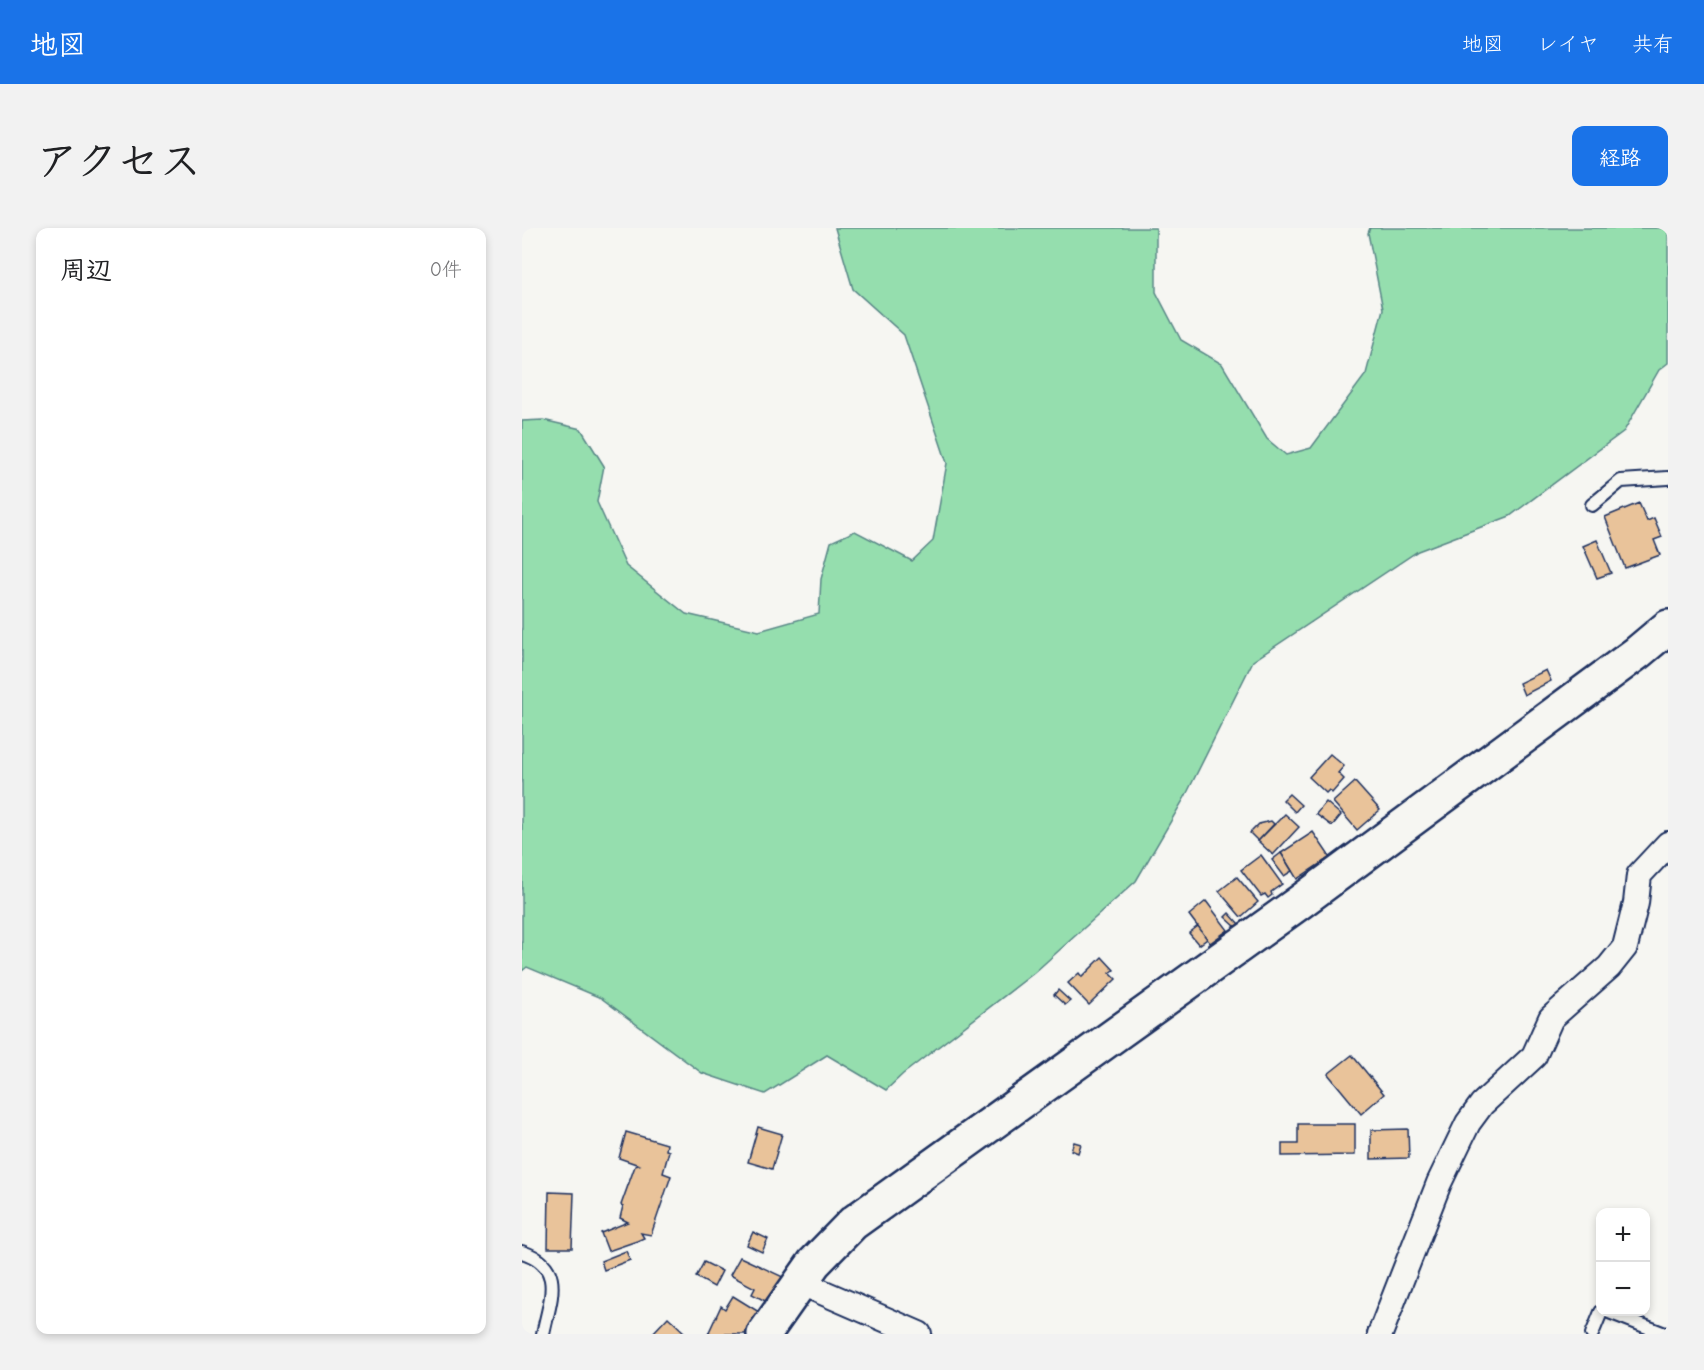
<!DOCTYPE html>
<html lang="ja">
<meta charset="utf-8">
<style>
:root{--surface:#fff;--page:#f2f2f2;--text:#202124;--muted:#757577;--line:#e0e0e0;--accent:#1a73e8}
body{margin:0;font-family:"Comic Neue","Klee One",sans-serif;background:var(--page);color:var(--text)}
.controls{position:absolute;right:18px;bottom:18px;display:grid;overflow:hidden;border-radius:12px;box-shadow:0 3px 9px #0003}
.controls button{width:54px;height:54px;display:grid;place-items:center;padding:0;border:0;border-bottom:2px solid var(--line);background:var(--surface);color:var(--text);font:30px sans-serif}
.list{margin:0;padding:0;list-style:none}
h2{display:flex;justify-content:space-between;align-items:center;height:78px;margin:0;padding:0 24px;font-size:26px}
h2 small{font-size:20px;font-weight:400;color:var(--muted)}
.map{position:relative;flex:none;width:1146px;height:1106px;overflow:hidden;border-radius:12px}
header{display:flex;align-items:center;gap:36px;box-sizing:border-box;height:84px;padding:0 30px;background:var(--accent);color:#fff}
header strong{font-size:28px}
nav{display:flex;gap:33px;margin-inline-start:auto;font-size:21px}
.intro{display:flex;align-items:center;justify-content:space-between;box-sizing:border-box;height:144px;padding:0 36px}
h1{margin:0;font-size:42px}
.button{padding:15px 27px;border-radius:12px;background:var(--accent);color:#fff;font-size:21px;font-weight:700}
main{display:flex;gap:36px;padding:0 36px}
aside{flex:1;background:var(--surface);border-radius:12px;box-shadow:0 3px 9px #0003}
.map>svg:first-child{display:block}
</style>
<header>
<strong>地図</strong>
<nav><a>地図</a><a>レイヤ</a><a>共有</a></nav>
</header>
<div class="intro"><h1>アクセス</h1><a class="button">経路</a></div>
<main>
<aside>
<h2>周辺<small>0件</small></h2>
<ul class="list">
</ul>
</aside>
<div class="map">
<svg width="1146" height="1106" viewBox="0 0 1146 1106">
<rect width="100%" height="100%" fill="#f6f6f2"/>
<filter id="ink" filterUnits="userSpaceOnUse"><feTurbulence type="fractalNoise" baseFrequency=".0167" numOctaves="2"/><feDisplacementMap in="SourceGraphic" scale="12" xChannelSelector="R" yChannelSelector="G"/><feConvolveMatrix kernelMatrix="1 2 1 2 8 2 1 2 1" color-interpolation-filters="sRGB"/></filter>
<g filter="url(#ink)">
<polygon fill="#95deae" stroke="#588686" stroke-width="1.5" points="313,0 634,0 634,64 659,112 700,136 745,211 764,227 789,220 844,146 861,81 846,5 848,0 1146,0 1146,135 1137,142 1102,203 988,288 896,323 731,433 663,569 614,653 512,745 381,846 364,862 305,827 243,866 180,845 79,770 5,739 0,743 0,193 21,192 59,201 82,238 75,274 104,338 164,386 237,403 297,386 299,351 309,314 333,303 390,333 411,313 425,235 382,107 331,61"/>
<g fill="#e9c39a" stroke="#1b2f5e" stroke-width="1.5">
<polygon points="1117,275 1125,293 1132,290 1140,309 1132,312 1138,327 1103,340 1083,289"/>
<polygon points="1075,312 1089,345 1075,350 1061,318"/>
<polygon points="1024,442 1029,453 1002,467 997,455"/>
<polygon points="808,526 822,538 816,545 822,551 810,565 807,562 804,565 787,549"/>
<polygon points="833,554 858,582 835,602 811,574"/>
<polygon points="767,566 779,577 773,584 761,572"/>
<polygon points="804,574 819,587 810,598 794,586"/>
<polygon points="763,586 777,599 751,627 736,613"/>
<polygon points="749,593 752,596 736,613 728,605 737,596"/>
<polygon points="791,604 808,629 775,651 759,625"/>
<polygon points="759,625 770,643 762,648 750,632"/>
<polygon points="739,627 760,656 749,664 750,667 746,670 743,666 739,668 719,642"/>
<polygon points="715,649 736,674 719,689 697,663"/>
<polygon points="684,673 706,702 688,715 667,687"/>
<polygon points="707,685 717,696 714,699 703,689"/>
<polygon points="676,698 685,711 677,717 667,705"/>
<polygon points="580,729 592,742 588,745 594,751 567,777 546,755 557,745 560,749"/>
<polygon points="536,762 548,773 543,777 532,767"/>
<polygon points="830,827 862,866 839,886 806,846"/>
<polygon points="776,896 833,896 833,927 760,928 760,916 776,916"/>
<polygon points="236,899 260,906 250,941 226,934"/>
<polygon points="886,901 887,930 849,931 849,902"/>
<polygon points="104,904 145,916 144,922 147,923 141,945 149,948 129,1007 119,1005 122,1010 115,1013 86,1023 79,1005 106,994 98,990 101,978 99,977 113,938 117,937 97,930"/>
<polygon points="552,914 559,916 556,925 549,922"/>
<polygon points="27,964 52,965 50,1020 26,1020"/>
<polygon points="231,1004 246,1011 240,1024 225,1017"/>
<polygon points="104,1023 108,1032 82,1042 79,1033"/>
<polygon points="218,1029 261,1049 247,1075 230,1066 233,1060 208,1047"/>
<polygon points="182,1034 200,1043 192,1059 174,1049"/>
<polygon points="211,1068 237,1084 223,1106 186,1106 199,1078 203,1081"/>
<polygon points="146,1089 164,1106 130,1106"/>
</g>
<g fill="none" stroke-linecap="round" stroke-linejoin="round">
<g stroke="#1b2f5e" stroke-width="16">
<g id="lane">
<polyline points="1070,277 1099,253 1146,250"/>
<path d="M0,1024c44,14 28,47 21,82"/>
<polyline points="1087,1084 1143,1106"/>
<polyline points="1070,1106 1079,1084"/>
</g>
</g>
<g stroke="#1b2f5e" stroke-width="28">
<g id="street">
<polyline points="277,1054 397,1106"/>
<polyline points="858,1106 917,955 946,895 960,876 1012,828 1029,790 1087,739 1103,719 1114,675 1117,647 1146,616"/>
</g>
</g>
<g stroke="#1b2f5e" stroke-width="38">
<polyline id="secondary" points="242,1106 292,1035 331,995 778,674 1115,425 1146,399"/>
</g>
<use href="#lane" stroke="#f6f6f2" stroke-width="12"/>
<use href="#street" stroke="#f6f6f2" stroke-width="24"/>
<use href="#secondary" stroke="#f6f6f2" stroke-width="33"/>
</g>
</g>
</svg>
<div class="controls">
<button>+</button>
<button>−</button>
</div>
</div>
</main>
